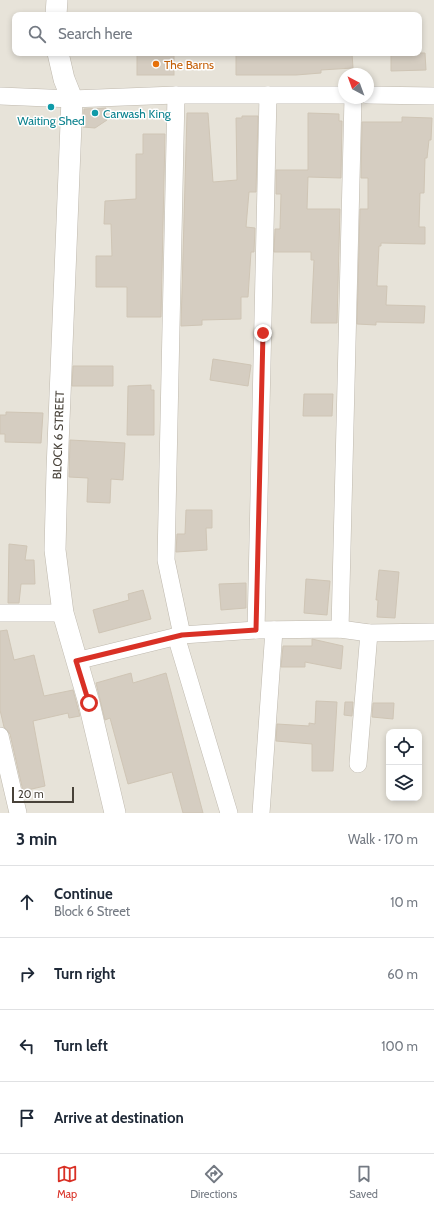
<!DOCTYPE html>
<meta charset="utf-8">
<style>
:root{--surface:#fff;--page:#f2f2f3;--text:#1f2937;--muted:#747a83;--line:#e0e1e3;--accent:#d93025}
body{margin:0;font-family:Cabin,sans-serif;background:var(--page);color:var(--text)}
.controls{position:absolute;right:12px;bottom:12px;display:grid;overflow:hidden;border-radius:8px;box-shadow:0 2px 6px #0003}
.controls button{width:36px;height:36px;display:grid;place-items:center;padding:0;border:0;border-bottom:1px solid var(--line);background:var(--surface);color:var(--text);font:20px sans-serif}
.compass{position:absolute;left:338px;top:68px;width:36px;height:36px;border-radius:50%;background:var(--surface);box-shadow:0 2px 6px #0003;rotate:319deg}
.scale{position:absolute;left:12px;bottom:10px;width:62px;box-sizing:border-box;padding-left:4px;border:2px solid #484239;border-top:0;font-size:11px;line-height:14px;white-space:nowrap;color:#484239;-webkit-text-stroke:3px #fff;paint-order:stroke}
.stop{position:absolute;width:12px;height:12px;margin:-9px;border:3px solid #d93025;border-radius:50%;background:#fff}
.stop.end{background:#d93025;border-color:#fff;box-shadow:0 1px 4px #0008}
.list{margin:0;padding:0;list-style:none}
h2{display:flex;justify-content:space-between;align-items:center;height:52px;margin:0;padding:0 16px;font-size:17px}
h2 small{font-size:13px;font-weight:400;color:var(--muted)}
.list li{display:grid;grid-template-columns:26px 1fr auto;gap:12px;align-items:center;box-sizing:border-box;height:72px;padding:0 16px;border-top:1px solid var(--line)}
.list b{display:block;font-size:15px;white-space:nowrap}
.list p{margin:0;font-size:13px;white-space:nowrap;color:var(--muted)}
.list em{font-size:13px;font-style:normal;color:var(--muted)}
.icon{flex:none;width:22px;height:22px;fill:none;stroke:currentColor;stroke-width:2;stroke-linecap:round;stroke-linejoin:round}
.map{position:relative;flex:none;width:434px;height:813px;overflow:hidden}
.search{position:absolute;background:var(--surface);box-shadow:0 2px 6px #0003;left:12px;right:12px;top:12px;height:44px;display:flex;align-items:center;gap:10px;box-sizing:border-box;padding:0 14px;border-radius:8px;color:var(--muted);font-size:15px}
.sheet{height:340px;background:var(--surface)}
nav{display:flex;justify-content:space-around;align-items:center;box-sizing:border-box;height:56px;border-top:1px solid var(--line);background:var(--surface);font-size:11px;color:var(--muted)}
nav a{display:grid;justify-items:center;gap:2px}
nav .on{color:var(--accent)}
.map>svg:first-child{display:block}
</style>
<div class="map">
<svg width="434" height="813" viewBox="0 0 434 813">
<rect width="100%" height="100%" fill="#f4f1eb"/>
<path fill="#e7e3d9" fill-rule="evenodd" d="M0,0h434v813h-434zM15,15h404v38h-404zM344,74h24v24h-24zM389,732h30v66h-30z"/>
<g fill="#d5cdc1" stroke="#cfc5b5">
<rect x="137" y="53" width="37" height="22"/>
<polygon points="236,53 352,53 353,68 321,70 321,73 296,75 236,75"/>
<polygon points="391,53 425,53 426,70 391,71"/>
<polygon points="106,108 107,120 95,128 83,127 84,109"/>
<polygon points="187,113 208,113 213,182 237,180 236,118 242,118 242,116 258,116 256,192 249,192 246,227 255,228 254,252 251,252 248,297 241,297 241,319 202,320 202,325 181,326"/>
<polygon points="308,113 339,114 339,121 342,121 341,178 308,177 307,209 340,209 337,323 311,323 314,260 311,260 311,252 274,252 275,229 280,229 281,194 276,194 276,170 308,170"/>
<polygon points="402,117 432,118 431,140 429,140 427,158 425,158 424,193 420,193 419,227 425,227 425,244 381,243 381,246 379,246 377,286 387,286 386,305 425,306 424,323 376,322 376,325 357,324 360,209 368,209 368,178 361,178 362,122 402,122"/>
<polygon points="143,134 165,134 161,317 127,317 127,287 96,287 96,256 112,256 111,224 104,224 105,201 136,199 136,154 143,154"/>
<polygon points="213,359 251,365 248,386 210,380"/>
<polygon points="73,366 113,366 113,386 72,386"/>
<polygon points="151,385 151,390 154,390 154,435 127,435 128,386"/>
<polygon points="304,394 333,394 332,416 303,416"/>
<polygon points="6,412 43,413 41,443 5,442 5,434 0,434 0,415 6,415"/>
<polygon points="70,440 125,443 123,480 111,479 110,503 87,502 88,478 69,477"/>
<polygon points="186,510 212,510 212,528 206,528 207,550 176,552 177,534 185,534"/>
<polygon points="9,544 27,546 25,560 34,560 35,584 21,584 19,603 8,603"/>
<polygon points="379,570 399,572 395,618 377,617 378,600 376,600"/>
<polygon points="306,579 330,581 327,615 304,613"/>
<polygon points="246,583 246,608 221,610 219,584"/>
<polygon points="143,590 151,619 99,633 93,610 129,600 128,594"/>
<polygon points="7,630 14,660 34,655 44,696 73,690 80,716 69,718 68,713 33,721 45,786 23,791 10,734 4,727 0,710 0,631"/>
<polygon points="312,639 343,646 341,669 305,662 305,667 281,667 283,646 312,646"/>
<polygon points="131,673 133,683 166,673 203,813 183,813 172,772 128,784 110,718 105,720 96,683"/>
<polygon points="316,701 337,702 333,771 312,771 312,744 276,741 277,724 309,726 309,723 315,724"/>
<polygon points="345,702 353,702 352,716 344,715"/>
<polygon points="373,703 394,703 393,719 372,717"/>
</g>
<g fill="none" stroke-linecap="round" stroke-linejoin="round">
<g stroke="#bfb9ae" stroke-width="18">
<g id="minor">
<polyline points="176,95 166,560 182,635"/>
<polyline points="368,95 434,96"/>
<polyline points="0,96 72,99 176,95 344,95"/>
<polyline points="0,613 63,613"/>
<polyline points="340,629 353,98"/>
<polyline points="256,630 268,95"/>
<polyline points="176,636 229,813"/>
<polyline points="76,661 182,635 256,630 340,629 369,633 434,632"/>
<polyline points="0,736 18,813"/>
<polyline points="358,764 369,633"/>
<polyline points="261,813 274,630"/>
</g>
</g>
<g stroke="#bfb9ae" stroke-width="22">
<g id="tertiary">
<polyline points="56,15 57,0"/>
<polyline points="58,53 64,79 72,99 57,470 55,550 63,613 89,703 115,813"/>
</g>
</g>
<use href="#minor" stroke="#fff" stroke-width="17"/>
<use href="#tertiary" stroke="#fff" stroke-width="21"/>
</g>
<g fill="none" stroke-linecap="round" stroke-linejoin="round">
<polyline stroke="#d93025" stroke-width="5" points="89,703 76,661 182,635 256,630 263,333"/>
</g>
<circle fill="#e8710a" stroke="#fff" stroke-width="1.5" cx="156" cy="64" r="4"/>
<g fill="#0f9aa8" stroke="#fff" stroke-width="1.5">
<circle cx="51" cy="107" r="4"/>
<circle cx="95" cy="113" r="4"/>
</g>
<g text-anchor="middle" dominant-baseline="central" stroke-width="3" stroke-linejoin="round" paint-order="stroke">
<g font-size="12" fill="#c56008" stroke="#fff" text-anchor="start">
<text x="164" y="64">The Barns</text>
</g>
<g font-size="12" fill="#0d838f" stroke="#fff" text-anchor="start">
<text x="103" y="113">Carwash King</text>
<text x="51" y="120" text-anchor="middle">Waiting Shed</text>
</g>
<g font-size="12" fill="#484239" stroke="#fff">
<text transform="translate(58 435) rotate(-88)">BLOCK 6 STREET</text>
</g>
</g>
</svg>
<div class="controls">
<button><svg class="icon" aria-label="locate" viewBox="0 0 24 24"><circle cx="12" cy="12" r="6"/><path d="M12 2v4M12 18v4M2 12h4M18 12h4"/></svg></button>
<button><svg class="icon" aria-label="layers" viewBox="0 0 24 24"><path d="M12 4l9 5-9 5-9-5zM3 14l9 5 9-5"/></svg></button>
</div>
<svg class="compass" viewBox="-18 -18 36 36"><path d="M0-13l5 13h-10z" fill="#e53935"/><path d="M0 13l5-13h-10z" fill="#747a83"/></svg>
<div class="scale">20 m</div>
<div class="stop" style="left:89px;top:703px"></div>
<div class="stop end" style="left:263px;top:333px"></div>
<div class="search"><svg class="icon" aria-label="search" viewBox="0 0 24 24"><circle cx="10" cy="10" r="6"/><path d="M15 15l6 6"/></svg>Search here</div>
</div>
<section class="sheet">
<h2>3 min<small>Walk · 170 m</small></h2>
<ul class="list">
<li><svg class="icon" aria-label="ahead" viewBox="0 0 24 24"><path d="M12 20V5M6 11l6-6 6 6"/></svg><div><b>Continue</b><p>Block 6 Street</p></div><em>10 m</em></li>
<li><svg class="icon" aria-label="right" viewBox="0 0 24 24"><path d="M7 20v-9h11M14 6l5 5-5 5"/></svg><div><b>Turn right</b></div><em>60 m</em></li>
<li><svg class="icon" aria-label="left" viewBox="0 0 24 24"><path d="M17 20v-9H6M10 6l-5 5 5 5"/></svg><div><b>Turn left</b></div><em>100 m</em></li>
<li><svg class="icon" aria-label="arrive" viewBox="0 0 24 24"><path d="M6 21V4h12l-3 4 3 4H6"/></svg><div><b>Arrive at destination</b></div></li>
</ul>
</section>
<nav>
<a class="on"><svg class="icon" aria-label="map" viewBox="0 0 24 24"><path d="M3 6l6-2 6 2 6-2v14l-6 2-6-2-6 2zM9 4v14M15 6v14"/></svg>Map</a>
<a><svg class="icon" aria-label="directions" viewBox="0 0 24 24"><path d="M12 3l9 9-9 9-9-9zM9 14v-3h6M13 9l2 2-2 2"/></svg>Directions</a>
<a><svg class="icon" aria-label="saved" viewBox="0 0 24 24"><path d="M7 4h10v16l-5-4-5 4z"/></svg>Saved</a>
</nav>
